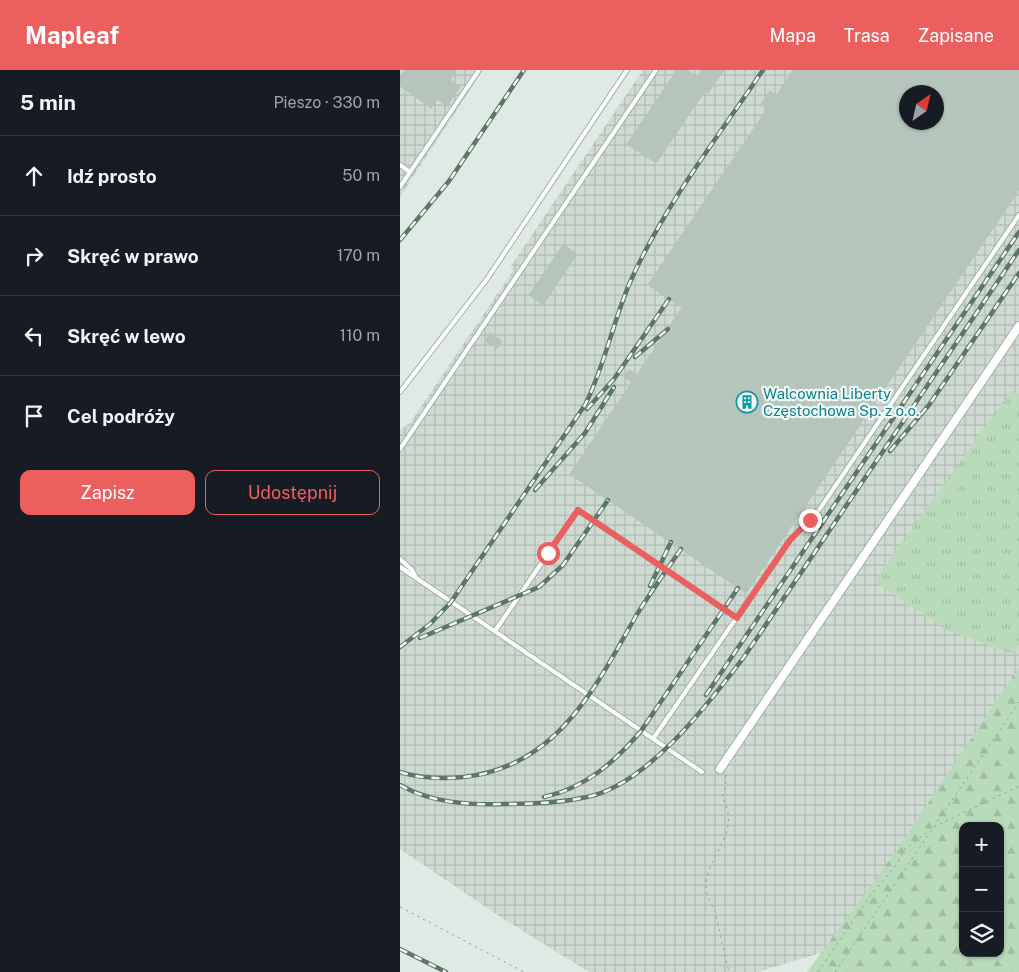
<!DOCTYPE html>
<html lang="pl">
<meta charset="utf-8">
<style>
:root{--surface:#171b24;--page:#242831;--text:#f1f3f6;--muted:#9ea1a6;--line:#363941;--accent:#eb5f5e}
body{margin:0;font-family:"Public Sans",sans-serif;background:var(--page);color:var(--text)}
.controls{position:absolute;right:15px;bottom:15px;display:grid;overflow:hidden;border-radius:10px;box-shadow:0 1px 4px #0004}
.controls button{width:45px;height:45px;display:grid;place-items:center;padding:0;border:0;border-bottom:1px solid var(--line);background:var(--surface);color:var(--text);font:25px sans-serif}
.compass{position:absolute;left:499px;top:15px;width:45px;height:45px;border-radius:50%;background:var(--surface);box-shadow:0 1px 4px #0004;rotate:34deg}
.stop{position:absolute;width:15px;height:15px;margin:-11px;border:4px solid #eb5f5e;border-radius:50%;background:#fff}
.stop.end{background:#eb5f5e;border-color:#fff;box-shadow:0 1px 5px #0008}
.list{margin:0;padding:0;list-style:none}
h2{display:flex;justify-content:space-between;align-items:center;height:65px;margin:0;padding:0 20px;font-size:21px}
h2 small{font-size:16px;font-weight:400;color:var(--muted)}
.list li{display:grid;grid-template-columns:32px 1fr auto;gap:15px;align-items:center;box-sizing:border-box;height:80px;padding:0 20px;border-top:1px solid var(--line)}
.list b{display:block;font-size:19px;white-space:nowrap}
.list em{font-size:16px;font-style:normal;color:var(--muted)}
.actions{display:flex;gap:10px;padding:15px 20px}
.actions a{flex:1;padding:11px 0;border:1px solid var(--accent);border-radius:10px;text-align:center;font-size:18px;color:var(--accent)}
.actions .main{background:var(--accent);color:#fff}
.icon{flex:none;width:28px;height:28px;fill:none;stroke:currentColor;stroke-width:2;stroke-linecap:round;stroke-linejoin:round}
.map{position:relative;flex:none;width:619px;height:902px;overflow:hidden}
header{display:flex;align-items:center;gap:30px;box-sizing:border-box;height:70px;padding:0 25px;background:var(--accent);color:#fff}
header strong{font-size:24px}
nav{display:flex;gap:28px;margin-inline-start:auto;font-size:18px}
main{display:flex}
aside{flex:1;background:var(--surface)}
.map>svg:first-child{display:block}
</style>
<header>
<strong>Mapleaf</strong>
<nav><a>Mapa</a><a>Trasa</a><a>Zapisane</a></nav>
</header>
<main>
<aside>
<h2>5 min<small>Pieszo · 330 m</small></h2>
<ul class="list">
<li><svg class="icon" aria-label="ahead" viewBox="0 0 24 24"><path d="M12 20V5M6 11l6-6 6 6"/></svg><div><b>Idź prosto</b></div><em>50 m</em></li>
<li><svg class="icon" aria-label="right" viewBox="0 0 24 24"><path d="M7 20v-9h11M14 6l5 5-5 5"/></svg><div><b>Skręć w prawo</b></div><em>170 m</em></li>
<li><svg class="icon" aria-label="left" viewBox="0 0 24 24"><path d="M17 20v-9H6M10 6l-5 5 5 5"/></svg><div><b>Skręć w lewo</b></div><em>110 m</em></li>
<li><svg class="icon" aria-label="arrive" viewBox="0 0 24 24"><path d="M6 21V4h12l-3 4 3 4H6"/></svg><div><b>Cel podróży</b></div></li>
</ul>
<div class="actions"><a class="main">Zapisz</a><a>Udostępnij</a></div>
</aside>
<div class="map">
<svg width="619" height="902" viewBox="0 0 619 902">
<defs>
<pattern id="industrial-grid" width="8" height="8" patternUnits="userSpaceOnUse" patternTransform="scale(1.25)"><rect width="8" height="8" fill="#cfdad2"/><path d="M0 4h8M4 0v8" fill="none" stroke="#b1bcb5"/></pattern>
<pattern id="grass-tufts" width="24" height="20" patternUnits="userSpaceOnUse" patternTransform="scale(1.25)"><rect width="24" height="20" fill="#badbbb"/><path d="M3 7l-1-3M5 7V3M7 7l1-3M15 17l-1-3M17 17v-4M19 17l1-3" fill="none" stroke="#a0bda1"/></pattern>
<pattern id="forest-firs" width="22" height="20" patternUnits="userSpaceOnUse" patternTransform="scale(1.25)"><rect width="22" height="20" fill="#badbbb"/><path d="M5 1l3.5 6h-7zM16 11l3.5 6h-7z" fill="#a0bda1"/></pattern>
</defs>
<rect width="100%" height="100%" fill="#e0eae4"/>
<g fill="url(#industrial-grid)" fill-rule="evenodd">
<polygon points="0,0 83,0 0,127"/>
<path d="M243,0h376v617l-176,259 -85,26h-169l-84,-52 -105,-71v-419l10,-7 103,-152 -2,-5zM507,22h29v30h-29z"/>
</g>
<polygon fill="url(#grass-tufts)" points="611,321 619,324 619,576 614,584 549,561 474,511"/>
<path fill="url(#forest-firs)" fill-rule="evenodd" d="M619,597v305h-212l89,-121zM563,756h37v127h-37z"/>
<g fill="#b6c5bc" stroke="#b3c4b9" fill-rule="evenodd">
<polygon points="5,0 56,0 50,10 60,17 47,36 37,29 31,38 0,16 0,7"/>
<polygon points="277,0 287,0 297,7 302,0 324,0 308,23 305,21 256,93 227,74"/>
<path d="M393,0h226v120l-273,403 -176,-119 62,-92 -8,-5 5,-7 8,5 45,-67 -34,-23 119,-176 -6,-5 9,-13 6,5zM506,22h30v30h-30z"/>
<polygon points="163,175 177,184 143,235 129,225"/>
<polygon points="90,263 102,271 97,278 85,271"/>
</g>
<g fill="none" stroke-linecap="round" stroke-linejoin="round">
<g stroke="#a3b2aa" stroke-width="6">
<g id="lane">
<polyline points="0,95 10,102"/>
<polyline points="0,117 79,0"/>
<polyline points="0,322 87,209 227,0"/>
<polyline points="0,379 256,0"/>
<polyline points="0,489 12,500 15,506"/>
<polyline points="0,497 302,702"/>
<polyline points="95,561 178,440 337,548"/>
<polyline points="253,669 390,470 419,440 619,145"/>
</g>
</g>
<g stroke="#a3b2aa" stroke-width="10">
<polyline id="street" points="320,699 619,256"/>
</g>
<g stroke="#82ac95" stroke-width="1" stroke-dasharray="2.5 4" stroke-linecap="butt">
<path d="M325,705l1,11 -4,11c21,37 -15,55 -16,90 0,8 6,17 9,25 5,20 9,40 14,60"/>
<polyline points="534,757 619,716"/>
<polyline points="0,837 124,902"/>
<polyline points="418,902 470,826 497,794 505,779 529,761"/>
<polyline points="435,902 619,632"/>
</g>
<use href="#lane" stroke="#fff" stroke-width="4"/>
<use href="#street" stroke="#fff" stroke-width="8"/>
<g stroke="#5c7669" stroke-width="4.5">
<g id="rail">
<polyline points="0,170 49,111 124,0"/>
<polyline points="235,287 268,259"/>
<polyline points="187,339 214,309 269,229"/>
<polyline points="490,381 529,335 619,203"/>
<polyline points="135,420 185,363 214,317"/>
<polyline points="250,516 271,472"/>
<polyline points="20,568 139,517 163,495 208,430"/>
<path d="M0,577l30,-23 21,-22 134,-197c20,-40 28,-84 46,-125 34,-75 86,-142 132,-210"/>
<polyline points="306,625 619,162"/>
<path d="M0,702c21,7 43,7 64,5 93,-10 131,-89 172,-161 14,-23 30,-45 45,-67"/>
<path d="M0,715c31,18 69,20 104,19 27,0 56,-1 83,-7 60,-12 121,-93 157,-140l275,-407"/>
<path d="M144,727c41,-9 71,-35 97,-66l97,-143"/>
<polyline points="0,879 46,902"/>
</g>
</g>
<use href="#rail" stroke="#f1f7f2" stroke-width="2.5" stroke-dasharray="8" stroke-linecap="butt"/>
</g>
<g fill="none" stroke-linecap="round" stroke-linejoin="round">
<polyline stroke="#eb5f5e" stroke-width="6" points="148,483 178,440 337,548 390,470 410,450"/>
</g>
<defs>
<g id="building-ring" transform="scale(1.125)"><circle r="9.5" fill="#f1f7f2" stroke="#0f9aa8" stroke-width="1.5"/><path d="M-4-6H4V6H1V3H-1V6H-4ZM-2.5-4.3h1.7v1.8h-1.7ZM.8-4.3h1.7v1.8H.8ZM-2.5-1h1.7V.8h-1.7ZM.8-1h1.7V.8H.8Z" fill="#0f9aa8"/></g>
</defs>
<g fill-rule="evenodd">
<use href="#building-ring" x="347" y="332"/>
</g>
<g text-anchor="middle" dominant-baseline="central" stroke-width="4.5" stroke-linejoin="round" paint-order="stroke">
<g font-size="15" fill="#0d838f" stroke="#f1f7f2" text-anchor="start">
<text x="363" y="323">Walcownia Liberty<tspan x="363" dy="17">Częstochowa Sp. z o.o.</tspan></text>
</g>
</g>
</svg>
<div class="controls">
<button>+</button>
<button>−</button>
<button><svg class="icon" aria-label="layers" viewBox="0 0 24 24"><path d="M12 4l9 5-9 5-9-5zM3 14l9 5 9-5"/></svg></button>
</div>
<svg class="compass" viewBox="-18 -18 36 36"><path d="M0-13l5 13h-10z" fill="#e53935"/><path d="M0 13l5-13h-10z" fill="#9ea1a6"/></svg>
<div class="stop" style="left:148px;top:483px"></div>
<div class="stop end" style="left:410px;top:450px"></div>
</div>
</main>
